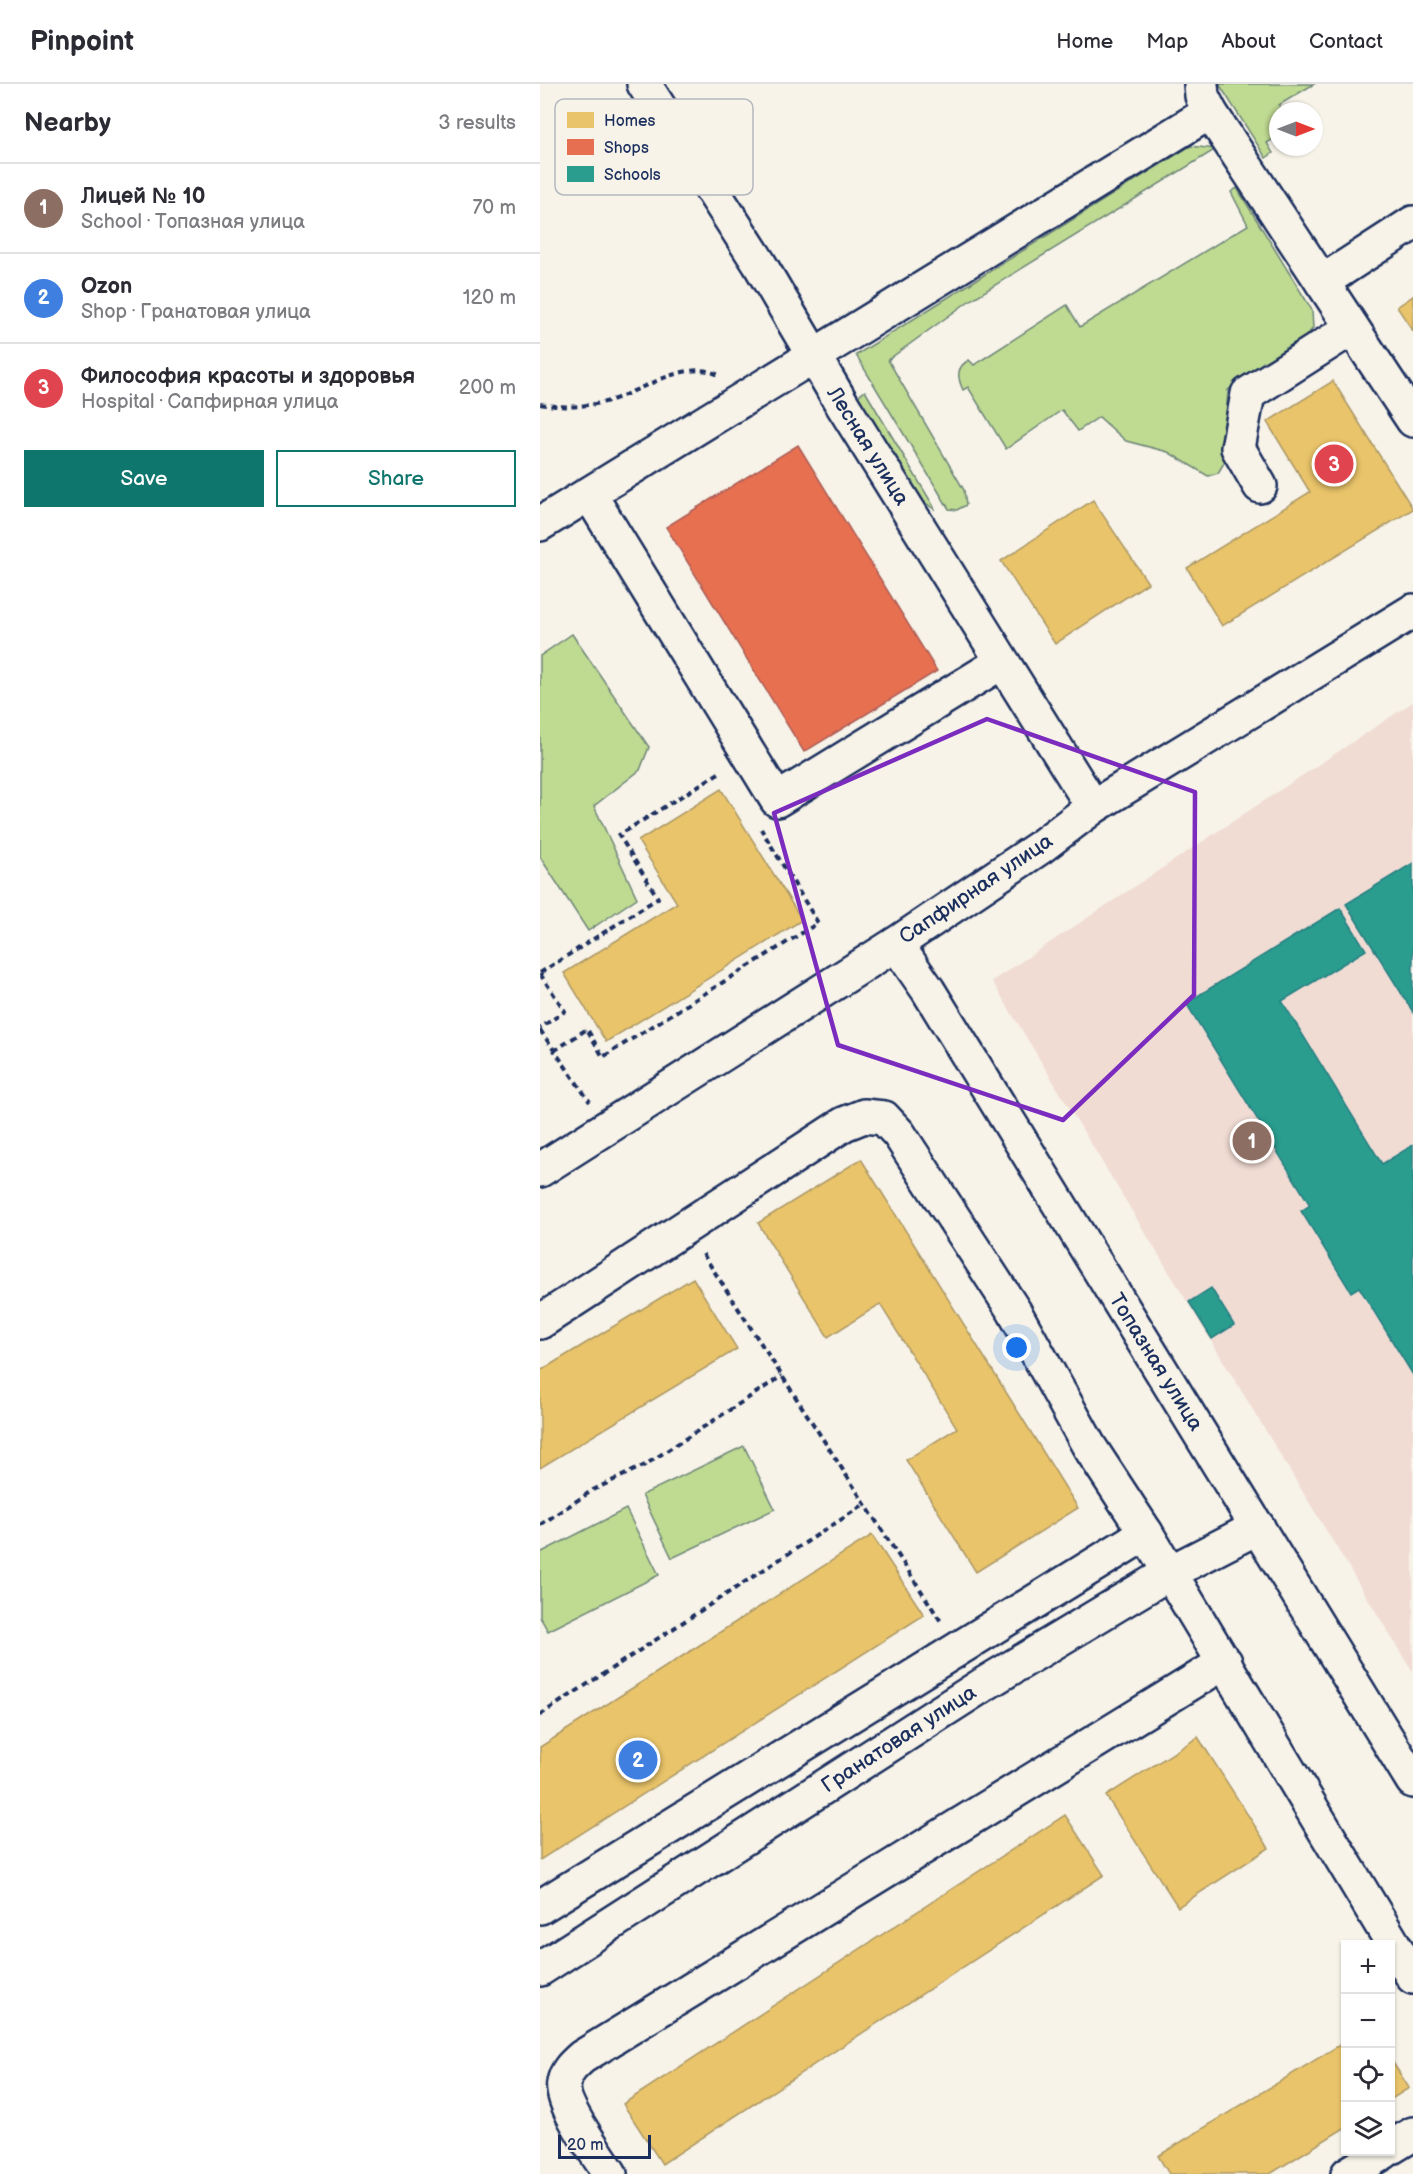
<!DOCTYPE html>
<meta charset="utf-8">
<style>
:root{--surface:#fff;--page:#f7f7f7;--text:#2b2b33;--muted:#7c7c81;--line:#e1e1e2;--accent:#0f766e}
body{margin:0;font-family:"Balsamiq Sans",sans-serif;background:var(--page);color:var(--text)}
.controls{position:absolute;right:18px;bottom:18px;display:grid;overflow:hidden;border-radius:0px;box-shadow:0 2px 4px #0004}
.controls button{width:54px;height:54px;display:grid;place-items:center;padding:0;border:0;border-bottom:2px solid var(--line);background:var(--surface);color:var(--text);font:30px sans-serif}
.compass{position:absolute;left:729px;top:18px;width:54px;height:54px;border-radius:50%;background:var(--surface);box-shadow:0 2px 4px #0004;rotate:90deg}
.scale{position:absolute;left:18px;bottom:15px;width:93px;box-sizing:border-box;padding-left:6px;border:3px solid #1b2f5e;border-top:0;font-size:16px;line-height:21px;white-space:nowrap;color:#1b2f5e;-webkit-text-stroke:4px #f7f3e8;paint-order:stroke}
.you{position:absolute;left:477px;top:1264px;width:21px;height:21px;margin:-15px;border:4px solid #fff;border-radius:50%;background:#1a73e8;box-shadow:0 0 0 9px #1a73e833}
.badge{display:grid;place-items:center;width:39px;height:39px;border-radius:50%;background:var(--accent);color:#fff;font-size:20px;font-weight:700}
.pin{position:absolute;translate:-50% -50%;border:3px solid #fff;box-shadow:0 2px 6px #0006}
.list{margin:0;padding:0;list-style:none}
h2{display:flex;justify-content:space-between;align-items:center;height:78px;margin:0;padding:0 24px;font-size:26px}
h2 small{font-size:20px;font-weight:400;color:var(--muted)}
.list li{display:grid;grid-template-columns:39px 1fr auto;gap:18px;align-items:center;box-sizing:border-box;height:90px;padding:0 24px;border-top:2px solid var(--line)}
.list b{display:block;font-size:22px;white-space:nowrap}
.list p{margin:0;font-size:20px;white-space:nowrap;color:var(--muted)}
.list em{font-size:20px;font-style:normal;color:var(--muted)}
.actions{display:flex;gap:12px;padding:18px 24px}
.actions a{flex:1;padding:14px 0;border:2px solid var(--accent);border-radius:0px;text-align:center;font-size:21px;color:var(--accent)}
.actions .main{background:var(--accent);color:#fff}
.icon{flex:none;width:33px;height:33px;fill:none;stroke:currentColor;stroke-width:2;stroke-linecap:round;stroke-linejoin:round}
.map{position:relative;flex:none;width:873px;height:2090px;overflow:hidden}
header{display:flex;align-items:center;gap:36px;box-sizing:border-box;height:84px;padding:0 30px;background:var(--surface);border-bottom:2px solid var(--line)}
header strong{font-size:28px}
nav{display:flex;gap:33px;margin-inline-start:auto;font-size:21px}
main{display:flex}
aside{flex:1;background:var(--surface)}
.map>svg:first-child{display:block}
</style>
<header>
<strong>Pinpoint</strong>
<nav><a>Home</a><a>Map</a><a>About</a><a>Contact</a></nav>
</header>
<main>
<aside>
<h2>Nearby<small>3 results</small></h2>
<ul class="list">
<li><span class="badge" style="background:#8d6e63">1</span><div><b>Лицей № 10</b><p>School · Топазная улица</p></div><em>70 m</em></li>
<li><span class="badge" style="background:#3f7fe0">2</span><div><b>Ozon</b><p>Shop · Гранатовая улица</p></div><em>120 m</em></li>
<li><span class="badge" style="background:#e0444e">3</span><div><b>Философия красоты и здоровья</b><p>Hospital · Сапфирная улица</p></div><em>200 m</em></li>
</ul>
<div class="actions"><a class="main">Save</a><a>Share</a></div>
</aside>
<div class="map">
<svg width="873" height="2090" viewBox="0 0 873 2090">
<rect width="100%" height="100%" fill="#f7f3e8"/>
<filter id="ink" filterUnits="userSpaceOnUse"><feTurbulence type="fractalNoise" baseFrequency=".0167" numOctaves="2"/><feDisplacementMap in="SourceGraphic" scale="12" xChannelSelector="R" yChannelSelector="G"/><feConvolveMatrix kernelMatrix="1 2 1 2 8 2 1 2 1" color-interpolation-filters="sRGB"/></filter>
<g filter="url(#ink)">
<polygon fill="#f1dcd4" points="873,618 873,1589 452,897"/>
<g fill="#bfda91" stroke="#6d8478" stroke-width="1.5">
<polygon points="679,0 774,0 739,21 743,27 738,27 738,52 727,59 733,69 726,74"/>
<polygon points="650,62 676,65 429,217 348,276 424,406 426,421 417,426 409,425 316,271"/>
<path d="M697,104l75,122 1,18 -13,16 -72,46 -3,40 3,26 -10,17 -10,3 -40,-24 -42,-11 -27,-24 -21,14 -16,-21 -56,39 -38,-62 -5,3c-6,-13 -7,-23 6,-30l5,5 93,-60 13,22 168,-102 -17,-33z"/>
<polygon points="325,307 394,423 394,425 383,417 318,312"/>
<polygon points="32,550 109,663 100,686 54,722 97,814 48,847 0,773 0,572"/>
<polygon points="204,1362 235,1425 132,1474 102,1411"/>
<polygon points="86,1425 119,1491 8,1547 0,1533 0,1469"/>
</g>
<g fill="#e9c46a" stroke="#ab9766" stroke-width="1.5">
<polygon points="873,212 873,247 857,223"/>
<polygon points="793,297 873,425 682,542 647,484 770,408 727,338"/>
<polygon points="553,416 608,499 515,560 461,477"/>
<polygon points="181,705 262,836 66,958 24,889 137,819 98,757"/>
<polygon points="321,1075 538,1424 436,1488 366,1376 417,1344 340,1220 288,1253 218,1139"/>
<polygon points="153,1194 197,1265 0,1384 0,1287"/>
<polygon points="332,1451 384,1531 0,1776 0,1663"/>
<polygon points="658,1653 729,1764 638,1823 566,1712"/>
<polygon points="525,1731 564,1791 122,2080 83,2020"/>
<polygon points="806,1957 806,2043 730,2090 629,2090 618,2072"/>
<polygon points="850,1974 869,2004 850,2016"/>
</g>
<polygon fill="#e76f51" stroke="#aa5c55" stroke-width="1.5" points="258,361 397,587 264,668 126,443"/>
<g fill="#2a9d8f" stroke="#267c80" stroke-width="1.5">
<polygon points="873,779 873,928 806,820"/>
<polygon points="800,824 826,866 742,917 842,1080 873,1061 873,1291 819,1203 811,1208 761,1127 770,1121 646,919"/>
<polygon points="671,1204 694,1241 672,1255 649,1218"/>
</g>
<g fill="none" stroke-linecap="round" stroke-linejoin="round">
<g stroke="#1b2f5e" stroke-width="38">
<g id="minor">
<polyline points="104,0 219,179 302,320 553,723"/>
<polyline points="661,0 662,12 670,28 873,336"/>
<polyline points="782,198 873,139"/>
<polyline points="720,402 698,364 708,310 812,244"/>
<polyline points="50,411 237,716 462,578"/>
<polyline points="0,440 670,28"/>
<polyline points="356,860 388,906 873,1697"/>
<polyline points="0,1086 356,860 499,764 553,723 873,527"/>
<polyline points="0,1238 304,1040 324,1032 344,1034 359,1050 474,1227 549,1362 606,1449 873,1893"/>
<polyline points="0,1823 606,1449"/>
<polyline points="0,1885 446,1599 629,1489 718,1443"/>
<polyline points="850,2064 873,2050"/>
<path d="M70,2090c-11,-18 -51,-71 -46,-91 2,-12 9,-18 18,-26l643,-395"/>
<polyline points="808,2090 844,2068"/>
</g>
</g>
<g stroke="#1b2f5e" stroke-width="4" stroke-dasharray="6 4.5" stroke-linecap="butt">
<path d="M0,320c22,4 43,3 65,-2 32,-8 83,-46 115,-26"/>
<polyline points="0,889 118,814 79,751 182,687"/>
<polyline points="0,890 25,927 0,944"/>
<polyline points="0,946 50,1018"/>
<polyline points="14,967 47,945 63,973 278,839 221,745"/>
<polyline points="163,1170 402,1539"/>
<polyline points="0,1441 53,1406 105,1381 242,1292"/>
<polyline points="0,1631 325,1420"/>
</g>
<use href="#minor" stroke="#f7f3e8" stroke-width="33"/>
</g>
</g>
<path fill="none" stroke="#7b2cbf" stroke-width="4.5" stroke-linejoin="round" d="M447,635l208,73 -1,203 -131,125 -225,-75 -64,-232z"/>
<g text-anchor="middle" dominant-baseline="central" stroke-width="6" stroke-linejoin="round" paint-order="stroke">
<g font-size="21" fill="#1b2f5e" stroke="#f7f3e8">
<text transform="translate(328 362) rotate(58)">Лесная улица</text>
<text transform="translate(436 805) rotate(-34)">Сапфирная улица</text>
<text transform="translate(616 1278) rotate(58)">Топазная улица</text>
<text transform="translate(359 1655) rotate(-33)">Гранатовая улица</text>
</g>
</g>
<rect x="15" y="15" width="198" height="96" rx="9" fill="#f7f3e8" stroke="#b5b8bf" stroke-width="1.5"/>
<rect x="27" y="28" width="27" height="16" fill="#e9c46a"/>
<rect x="27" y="55" width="27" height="16" fill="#e76f51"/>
<rect x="27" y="82" width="27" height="16" fill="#2a9d8f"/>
<g font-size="16" fill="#1b2f5e">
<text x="64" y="42">Homes</text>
<text x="64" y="69">Shops</text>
<text x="64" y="96">Schools</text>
</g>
</svg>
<div class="controls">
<button>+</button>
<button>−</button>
<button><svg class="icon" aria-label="locate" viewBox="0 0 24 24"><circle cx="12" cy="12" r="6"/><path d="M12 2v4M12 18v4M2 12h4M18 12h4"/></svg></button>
<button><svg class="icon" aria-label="layers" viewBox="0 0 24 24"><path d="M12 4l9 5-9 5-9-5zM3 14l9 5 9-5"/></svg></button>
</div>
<svg class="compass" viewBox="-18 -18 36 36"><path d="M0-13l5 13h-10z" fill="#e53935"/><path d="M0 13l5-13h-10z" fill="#7c7c81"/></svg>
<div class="scale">20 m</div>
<div class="you"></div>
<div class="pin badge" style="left:712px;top:1057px;background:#8d6e63">1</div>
<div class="pin badge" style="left:98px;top:1676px;background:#3f7fe0">2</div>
<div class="pin badge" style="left:794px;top:380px;background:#e0444e">3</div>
</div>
</main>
